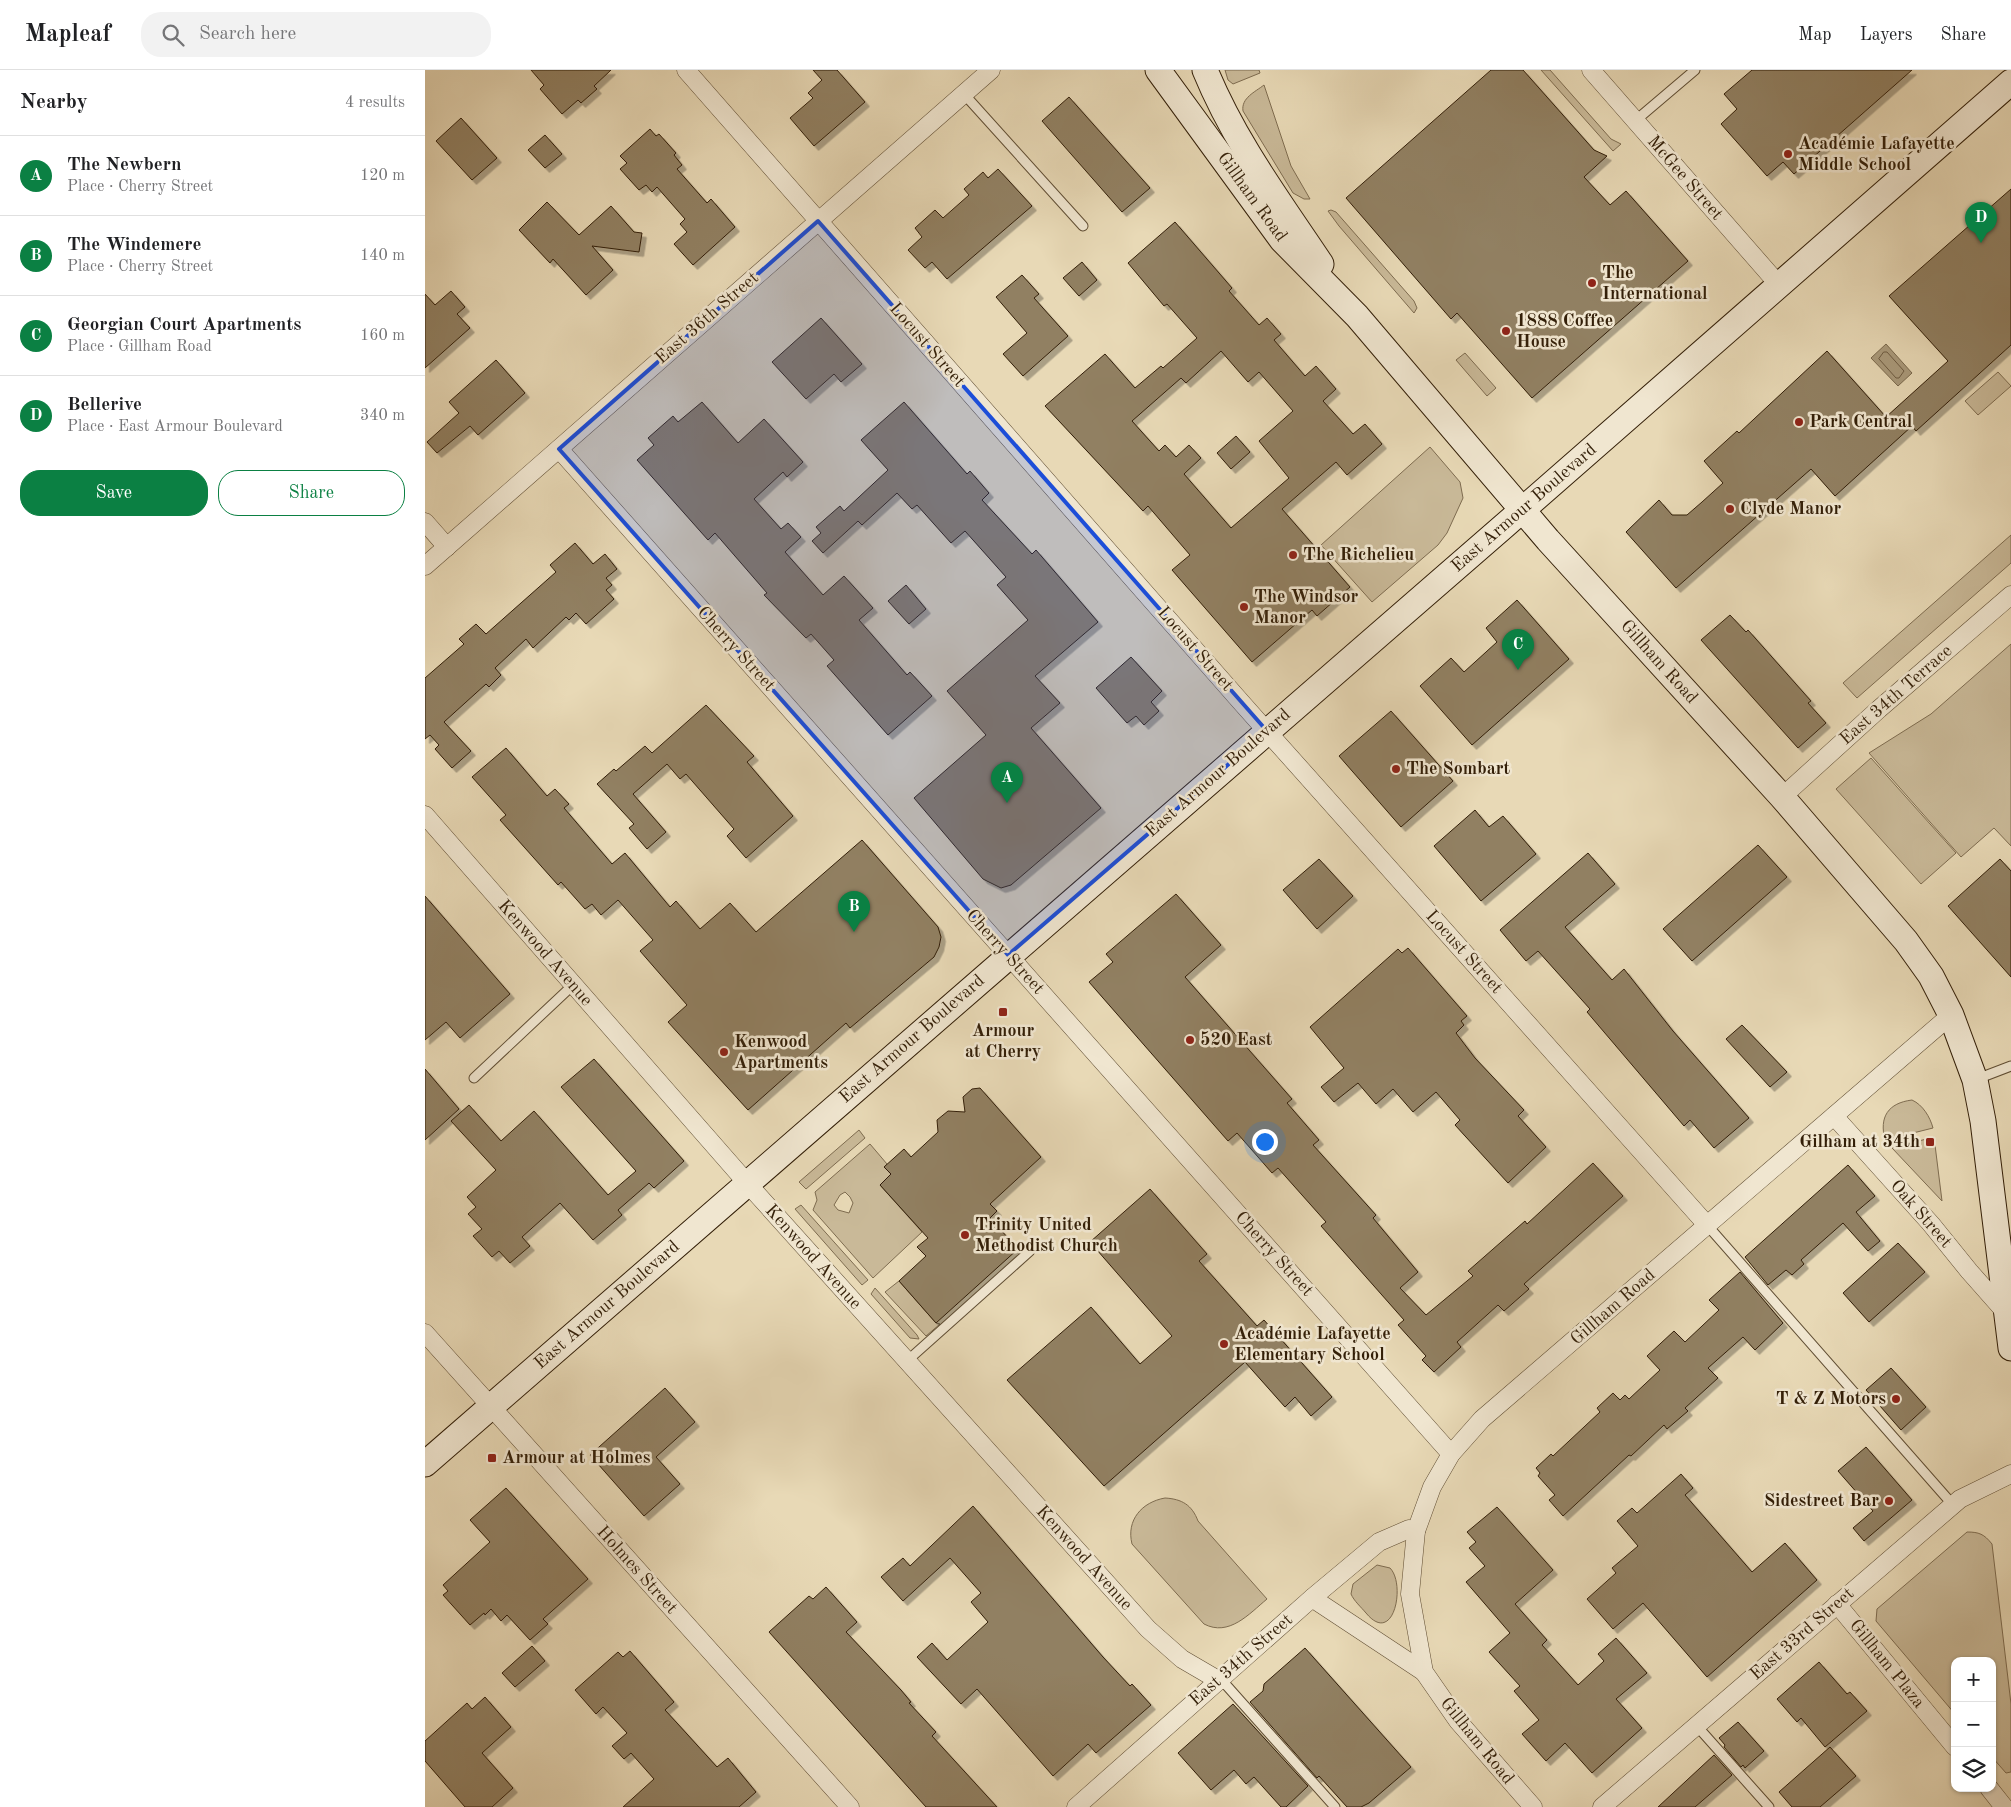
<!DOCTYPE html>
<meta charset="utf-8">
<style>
:root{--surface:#fff;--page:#f2f2f2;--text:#202124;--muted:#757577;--line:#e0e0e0;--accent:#0b8043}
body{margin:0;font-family:"Old Standard TT",serif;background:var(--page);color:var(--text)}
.controls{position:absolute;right:15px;bottom:15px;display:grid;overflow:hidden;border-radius:10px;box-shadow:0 1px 4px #0004}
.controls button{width:45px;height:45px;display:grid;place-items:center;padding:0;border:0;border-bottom:1px solid var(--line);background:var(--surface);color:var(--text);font:25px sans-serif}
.you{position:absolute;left:839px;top:1071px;width:18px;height:18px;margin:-12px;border:4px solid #fff;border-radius:50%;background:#1a73e8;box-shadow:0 0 0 8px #1a73e833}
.badge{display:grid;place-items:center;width:32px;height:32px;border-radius:50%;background:var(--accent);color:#fff;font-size:16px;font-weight:700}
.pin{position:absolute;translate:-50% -41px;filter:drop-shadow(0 1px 2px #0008)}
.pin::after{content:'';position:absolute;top:26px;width:18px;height:15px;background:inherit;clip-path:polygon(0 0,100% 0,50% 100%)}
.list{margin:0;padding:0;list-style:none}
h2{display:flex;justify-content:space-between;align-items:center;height:65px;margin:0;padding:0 20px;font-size:21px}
h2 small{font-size:16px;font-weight:400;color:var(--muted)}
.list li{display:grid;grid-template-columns:32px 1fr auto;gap:15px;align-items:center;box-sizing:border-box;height:80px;padding:0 20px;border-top:1px solid var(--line)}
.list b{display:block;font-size:19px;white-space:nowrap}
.list p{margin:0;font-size:16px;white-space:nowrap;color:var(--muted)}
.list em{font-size:16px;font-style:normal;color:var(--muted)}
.actions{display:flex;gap:10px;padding:15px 20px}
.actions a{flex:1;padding:11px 0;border:1px solid var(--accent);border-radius:20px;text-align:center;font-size:18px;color:var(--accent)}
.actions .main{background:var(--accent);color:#fff}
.icon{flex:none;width:28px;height:28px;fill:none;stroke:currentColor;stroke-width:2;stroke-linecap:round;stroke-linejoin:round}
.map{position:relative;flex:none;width:1586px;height:1737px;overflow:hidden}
header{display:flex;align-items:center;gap:30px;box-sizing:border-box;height:70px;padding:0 25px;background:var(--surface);border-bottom:1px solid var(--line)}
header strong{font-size:24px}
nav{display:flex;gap:28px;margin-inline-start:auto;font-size:18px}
.search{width:350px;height:45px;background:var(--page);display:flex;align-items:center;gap:12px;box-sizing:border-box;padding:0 18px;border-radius:20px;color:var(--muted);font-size:19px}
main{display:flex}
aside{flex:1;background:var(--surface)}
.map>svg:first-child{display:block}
</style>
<header>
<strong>Mapleaf</strong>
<div class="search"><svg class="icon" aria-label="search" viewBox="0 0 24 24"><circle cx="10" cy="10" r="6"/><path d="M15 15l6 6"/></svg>Search here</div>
<nav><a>Map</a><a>Layers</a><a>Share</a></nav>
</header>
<main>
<aside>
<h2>Nearby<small>4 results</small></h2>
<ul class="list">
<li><span class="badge">A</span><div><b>The Newbern</b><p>Place · Cherry Street</p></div><em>120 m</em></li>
<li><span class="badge">B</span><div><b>The Windemere</b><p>Place · Cherry Street</p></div><em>140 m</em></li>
<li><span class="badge">C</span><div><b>Georgian Court Apartments</b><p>Place · Gillham Road</p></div><em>160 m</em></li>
<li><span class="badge">D</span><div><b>Bellerive</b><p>Place · East Armour Boulevard</p></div><em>340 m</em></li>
</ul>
<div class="actions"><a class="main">Save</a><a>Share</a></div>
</aside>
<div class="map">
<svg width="1586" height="1737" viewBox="0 0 1586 1737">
<defs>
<filter id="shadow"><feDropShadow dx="4.5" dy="4.5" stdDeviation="0" flood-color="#0004"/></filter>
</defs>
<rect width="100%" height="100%" fill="#e8d9b6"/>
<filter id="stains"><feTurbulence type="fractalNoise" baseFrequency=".004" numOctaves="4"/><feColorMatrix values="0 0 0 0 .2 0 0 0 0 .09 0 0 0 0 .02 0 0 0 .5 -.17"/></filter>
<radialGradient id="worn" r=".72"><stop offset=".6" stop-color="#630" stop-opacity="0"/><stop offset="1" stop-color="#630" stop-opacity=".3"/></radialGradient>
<g fill="#c9b998" stroke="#7e6c50" fill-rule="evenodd">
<polygon points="800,0 834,0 835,3 808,14 803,10"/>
<polygon points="1116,0 1125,0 1186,69 1196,74 1188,81"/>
<path d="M839,15l27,81 19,33h-6l-11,-6 -50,-82c-2,-13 12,-19 21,-26z"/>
<polygon points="906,140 911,142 989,231 992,238 989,243 914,156 903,141"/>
<polygon points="1040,283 1071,318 1062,326 1031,290"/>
<polygon points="1573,302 1586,316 1553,345 1540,331"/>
<polygon points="1005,377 1035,412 1038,428 1022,463 1013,475 947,532 896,475"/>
<polygon points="1586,465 1586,493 1432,628 1418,613"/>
<polygon points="1586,574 1586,776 1569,758 1536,787 1444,683 1506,644"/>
<polygon points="1446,688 1531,783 1496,814 1411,719"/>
<path d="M1487,1030c11,5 18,17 21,28l-48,12c-6,-23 3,-37 27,-40z"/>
<polygon points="434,1060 440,1068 381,1119 374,1112"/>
<polygon points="1509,1067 1517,1131 1467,1078"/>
<path d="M445,1074l17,20 -3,3 7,7 -11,11 42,47 -49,46 -60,-68 4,-10 -2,-8zM420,1122l5,5 3,6 -4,10 -11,-3 -4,-5 6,-10z"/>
<polygon points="376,1135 443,1210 437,1215 370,1139"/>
<polygon points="474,1211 511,1253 515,1254 501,1266 460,1222"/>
<polygon points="450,1218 492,1265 494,1269 485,1268 446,1224"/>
<path d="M740,1428c17,1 27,7 33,23l69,78c-18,15 -38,38 -63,25l-72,-80c-6,-24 10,-42 33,-46z"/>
<path d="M1542,1462c12,0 17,2 25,12l19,160v68l-5,1 -14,-16v-96h-37v53l-79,-93 1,-12z"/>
<path d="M952,1495l13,3c16,16 4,79 -24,45 -5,-6 -12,-12 -15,-19l2,-10z"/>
</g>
<polygon fill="#aa9a7b" stroke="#7a694d" points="1461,274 1487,303 1473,316 1446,288"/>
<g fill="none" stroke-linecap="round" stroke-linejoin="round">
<polygon stroke="#6e5c42" stroke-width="1" points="1459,282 1462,282 1479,301 1474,308 1471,308 1454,289"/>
</g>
<g fill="#918062" stroke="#331f08" fill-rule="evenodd" filter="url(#shadow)">
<polygon points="106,0 186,0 169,16 172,19 156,33 153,30 137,44 115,19 119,15"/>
<polygon points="388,0 412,0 440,32 389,76 365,48 388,28 383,23 397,10"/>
<polygon points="1066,0 1098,0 1169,80 1182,86 1159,107 1185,135 1201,121 1263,191 1107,328 1032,243 1026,249 921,128"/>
<polygon points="1327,0 1487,0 1369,104 1358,92 1342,106 1296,54 1312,39 1299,24"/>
<polygon points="644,27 725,118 697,142 617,51"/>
<polygon points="36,48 72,88 47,110 11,71"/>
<polygon points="225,59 231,66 234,64 251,83 249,85 257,95 252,99 282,133 286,129 310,157 268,195 249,174 262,162 255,154 260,149 232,117 227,122 221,115 214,120 195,99 202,93 195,86"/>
<polygon points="120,65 137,84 120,98 103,80"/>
<polygon points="573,99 607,136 522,209 507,192 500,198 483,180 497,167 490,158 510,140 518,148 544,125 539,119 558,102 563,108"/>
<polygon points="1586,119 1586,275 1491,361 1487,356 1410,426 1386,399 1251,518 1201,462 1234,430 1247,445 1262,445 1277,432 1298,413 1279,391 1312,361 1314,363 1402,281 1461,347 1523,291 1464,226"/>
<polygon points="122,132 154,165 186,136 209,162 217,163 214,182 167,176 188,200 161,225 128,189 125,193 94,160"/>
<path d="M750,152l57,66 -3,3 30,34 8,-7 14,16 -7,6 31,36 11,-10 20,23 -13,12 30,33 12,-10 17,20 -35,31 -11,-13 -54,47 68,78 -33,29 -5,-6 -60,52 -80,-92 18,-15 -42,-49 -5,5 -98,-105 60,-52 30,34 26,-22 2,2 34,-30 -30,-34 -3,2 -36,-43zM796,281l27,31 11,-10 34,39 -34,30 30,37 -58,50 -47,-54 17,-16 -12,-13 -13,12 -11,-12 -6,6 -27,-30 49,-43 5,5z"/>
<polygon points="657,192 672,210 654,226 638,208"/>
<polygon points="597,205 614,224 609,228 643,266 598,306 578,284 602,263 571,227"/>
<polygon points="26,221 40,237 32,244 45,258 0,298 0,224 10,235"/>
<polygon points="396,248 437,294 416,312 409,304 381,329 347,292"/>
<polygon points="71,290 100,323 53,365 45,356 12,383 2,372 34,343 24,332"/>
<polygon points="277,332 313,373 339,349 378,392 362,407 358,402 329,429 356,459 363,453 376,467 360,482 398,525 419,506 448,538 434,550 482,605 485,602 507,626 463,665 402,596 409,590 386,564 381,568 339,525 342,523 290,463 283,470 212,390 229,375 223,368 248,346 253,352"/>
<polygon points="479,332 542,404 545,401 564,423 557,430 607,484 611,480 673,552 610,606 635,633 606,658 676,738 586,815 576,818 558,809 489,728 561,665 522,621 603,550 572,515 581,507 540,461 526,473 492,435 487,439 472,423 437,455 433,451 398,483 387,471 396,463 391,457 415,436 419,441 463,400 436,370"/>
<polygon points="811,366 825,382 806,399 792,383"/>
<polygon points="150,473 168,494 180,484 192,499 181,508 187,515 181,520 189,529 161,554 151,543 144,550 141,547 108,578 101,569 70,598 76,605 64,617 61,614 19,652 46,681 27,698 10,679 14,675 5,665 0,669 0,608 39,574 34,569 51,554 61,564 131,502 125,495"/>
<polygon points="481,515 501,539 484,554 463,531"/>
<polygon points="1092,530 1144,589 1047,675 995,616 1026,588 1039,602 1072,572 1061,558"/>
<polygon points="1305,545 1321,562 1323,560 1386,631 1383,633 1401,653 1373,678 1276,570"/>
<polygon points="706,587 737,621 726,632 734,641 719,655 711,646 702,653 671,618"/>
<polygon points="281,635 329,686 322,692 368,746 321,788 302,766 309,759 261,704 255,709 242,694 208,724 241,762 222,779 204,758 209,754 172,714 189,699 191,701 220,676 227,683"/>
<polygon points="966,641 1028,711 976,757 914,686"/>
<polygon points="81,678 122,726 130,719 144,734 139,738 187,794 200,783 245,837 251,831 275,859 305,833 331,862 437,770 513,857 516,867 514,877 509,887 425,958 421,953 323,1040 243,952 262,935 215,881 228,870 193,830 176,845 167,834 160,839 136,812 133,815 75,750 81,745 47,707"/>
<polygon points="1050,740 1064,757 1078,746 1111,784 1056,831 1009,776"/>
<polygon points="1333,775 1362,807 1267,891 1238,859"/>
<polygon points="1163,783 1190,814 1140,857 1187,910 1199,899 1248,961 1324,1048 1289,1078 1265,1050 1259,1056 1162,942 1165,939 1113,881 1101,891 1075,860"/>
<polygon points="894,789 928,826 892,859 858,820"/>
<polygon points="1575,789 1586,801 1586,907 1523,836"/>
<polygon points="751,824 796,875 760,907 867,1029 862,1033 894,1070 888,1075 951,1145 948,1148 993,1202 975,1218 1001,1245 1048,1206 1043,1201 1100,1151 1102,1154 1168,1093 1198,1126 1099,1214 1104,1219 1079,1241 1073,1235 1032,1272 1036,1277 1009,1302 997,1290 1001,1286 973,1255 979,1250 896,1156 901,1152 853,1098 847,1103 812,1063 803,1071 664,912 688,892 681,884"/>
<polygon points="0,826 85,924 35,968 21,952 0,970"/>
<polygon points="983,878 1042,946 1036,951 1039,955 1031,963 1050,988 1099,1040 1093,1046 1121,1077 1083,1113 1030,1055 1035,1050 1011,1022 988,1042 968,1019 951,1034 933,1013 909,1032 896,1017 919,998 885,957 973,879 977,883"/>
<polygon points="1317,955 1362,1002 1345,1017 1301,969"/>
<polygon points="169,989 259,1091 229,1118 224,1113 193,1140 197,1145 168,1170 135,1133 97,1167 105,1176 85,1193 74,1181 67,1187 48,1166 57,1159 43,1144 51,1137 42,1127 71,1100 26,1051 44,1035 76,1071 109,1041 183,1125 211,1101 136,1017"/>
<polygon points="0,999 34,1039 0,1070"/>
<polygon points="555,1018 616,1087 565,1134 572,1141 565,1148 593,1179 511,1253 474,1211 501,1186 492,1177 503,1168 455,1115 466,1104 459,1097 479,1079 486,1087 513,1062 512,1050 523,1041 540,1042 538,1027 547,1019"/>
<polygon points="1423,1095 1450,1126 1431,1142 1455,1171 1443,1181 1418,1153 1376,1190 1379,1194 1367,1205 1361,1200 1343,1215 1320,1187"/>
<polygon points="725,1119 782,1184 774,1191 832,1256 839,1250 907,1327 886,1346 870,1327 860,1337 820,1292 679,1416 582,1310 666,1237 715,1294 747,1266 665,1172"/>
<polygon points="1473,1173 1500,1202 1444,1252 1418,1223"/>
<polygon points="1315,1202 1358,1253 1330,1280 1318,1267 1283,1298 1293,1308 1260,1338 1263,1341 1242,1359 1239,1355 1206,1386 1204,1385 1138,1446 1124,1430 1130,1425 1113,1406 1115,1403 1111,1398 1126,1384 1128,1386 1175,1342 1172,1338 1188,1323 1195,1330 1200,1325 1204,1329 1235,1300 1222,1286 1249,1261 1260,1272 1294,1240 1284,1230"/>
<polygon points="1466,1298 1501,1337 1476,1360 1441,1320"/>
<polygon points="240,1318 270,1352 231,1387 255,1414 219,1446 165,1385"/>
<polygon points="1441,1377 1487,1430 1439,1471 1428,1458 1448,1441 1413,1401"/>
<polygon points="1256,1404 1268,1418 1260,1425 1327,1502 1360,1473 1392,1510 1282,1607 1218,1533 1188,1559 1162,1529 1191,1503 1187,1498 1213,1476 1192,1451 1207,1438 1212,1443"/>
<polygon points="81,1418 163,1509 118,1549 123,1554 105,1570 82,1545 76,1551 66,1539 60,1545 59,1543 45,1555 18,1525 23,1521 18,1515 65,1472 45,1450"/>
<polygon points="548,1436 678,1587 705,1616 707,1614 726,1635 671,1683 663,1674 628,1706 552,1619 536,1634 492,1587 507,1573 522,1590 563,1552 546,1532 556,1523 525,1488 478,1531 456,1507 478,1488 485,1496"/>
<polygon points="1072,1437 1128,1500 1090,1534 1122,1570 1117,1575 1153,1615 1179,1591 1173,1584 1191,1568 1222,1603 1191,1629 1217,1658 1167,1703 1140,1673 1121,1691 1097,1664 1114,1650 1089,1621 1095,1616 1064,1582 1085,1563 1041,1512 1060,1496 1044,1478 1051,1472 1042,1462"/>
<polygon points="401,1517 432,1552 421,1562 476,1620 486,1632 484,1633 511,1662 507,1666 572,1737 501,1737 344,1562 384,1526 388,1529"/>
<polygon points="107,1576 120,1591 90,1617 77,1603"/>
<polygon points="880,1578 986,1697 944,1733 936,1737 922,1737 894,1706 892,1708 825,1632 838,1621 839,1614"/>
<polygon points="205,1581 249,1632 240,1640 252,1653 292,1697 303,1688 331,1722 314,1737 198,1737 229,1709 206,1683 199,1689 187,1676 202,1663 178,1637 171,1644 150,1620 193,1582 198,1587"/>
<polygon points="1394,1592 1422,1624 1425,1622 1442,1641 1400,1677 1376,1648 1372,1652 1352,1629"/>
<polygon points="60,1627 86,1657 57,1683 88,1718 67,1737 40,1737 0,1691 0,1671 42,1633 47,1639"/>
<polygon points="808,1634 883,1716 861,1737 856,1737 829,1707 821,1714 809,1700 786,1720 753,1683"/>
<polygon points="1313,1652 1339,1681 1320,1698 1318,1695 1316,1697 1299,1677 1300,1675 1294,1668"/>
<polygon points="1405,1677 1431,1706 1395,1737 1367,1737 1354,1722"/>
<polygon points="1289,1685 1307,1705 1270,1737 1233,1737"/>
</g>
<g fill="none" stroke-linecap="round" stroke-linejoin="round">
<g stroke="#604e34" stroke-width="11">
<g id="lane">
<polyline points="539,24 658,156"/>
<polyline points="1210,51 1270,0"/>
<polyline points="49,1008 148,915"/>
<polyline points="1552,1009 1586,996"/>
<polyline points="1282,1155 1528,1435"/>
<polyline points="482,1291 605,1181"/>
<polyline points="793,1610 802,1616 910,1737"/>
<polyline points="1271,1655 1344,1737"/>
</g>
</g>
<g stroke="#604e34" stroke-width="19">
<g id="street">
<polyline points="261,0 815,631 1282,1155"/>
<polyline points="1166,0 1354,215"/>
<polyline points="134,379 1026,1384"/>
<polyline points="0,452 22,477"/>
<polyline points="0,496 566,0"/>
<polyline points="1357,727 1454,639 1586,525"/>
<polyline points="0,745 322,1113 723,1559 757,1589 793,1610"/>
<polyline points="1409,1046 1506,1154 1544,1201 1582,1244"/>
<polyline points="0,1263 425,1737"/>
<polyline points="887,1528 999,1602"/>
<polyline points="1412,1534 1530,1677"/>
<polyline points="1564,1718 1579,1737"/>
<polyline points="651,1737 887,1528 954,1472 984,1459 991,1461"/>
<polyline points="1108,1737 1033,1651 999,1602 985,1524 991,1461 1007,1417 1026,1384 1057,1349 1526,945"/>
<polyline points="1177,1737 1535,1429 1586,1404"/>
</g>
</g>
<g stroke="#331f08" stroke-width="27">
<g id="secondary">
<polyline points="733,0 857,170 932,246 1123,470 1357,727 1481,871 1506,906 1526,945 1550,1010 1558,1051 1586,1278"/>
<path d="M780,0c29,71 74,131 116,194"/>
<polyline points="0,1394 1079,456 1586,12"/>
</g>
</g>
<use href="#lane" stroke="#f0e6d0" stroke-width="9"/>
<use href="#street" stroke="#f0e6d0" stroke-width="18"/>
<use href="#secondary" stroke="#f0e6d0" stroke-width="25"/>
</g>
<path fill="#1d4ed8" fill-opacity="0.2" stroke="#1d4ed8" stroke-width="4" stroke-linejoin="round" d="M393,151l449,510 -259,224 -449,-506z"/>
<g fill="#8f2418" stroke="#f0e6d0" stroke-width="2">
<circle cx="1363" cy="84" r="5"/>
<circle cx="1167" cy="213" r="5"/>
<circle cx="1081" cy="261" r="5"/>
<circle cx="1374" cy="352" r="5"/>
<circle cx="1305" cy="439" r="5"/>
<circle cx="868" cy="485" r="5"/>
<circle cx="819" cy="537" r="5"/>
<circle cx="971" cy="699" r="5"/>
<rect x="573" y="937" width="10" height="10" rx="2.5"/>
<circle cx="765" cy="970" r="5"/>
<circle cx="299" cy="982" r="5"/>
<rect x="1500" y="1067" width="10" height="10" rx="2.5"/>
<circle cx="540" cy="1165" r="5"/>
<circle cx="799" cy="1274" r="5"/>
<circle cx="1471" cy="1329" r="5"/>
<rect x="62" y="1383" width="10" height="10" rx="2.5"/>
<circle cx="1464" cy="1431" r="5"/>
</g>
<g text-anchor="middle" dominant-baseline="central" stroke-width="5" stroke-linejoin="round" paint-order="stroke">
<g font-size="18" font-weight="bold" fill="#331f08" stroke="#f0e6d0" text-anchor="start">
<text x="1373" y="74">Académie Lafayette<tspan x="1373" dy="21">Middle School</tspan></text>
<text x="1177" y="203">The<tspan x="1177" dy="21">International</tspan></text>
<text x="1091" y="251">1888 Coffee<tspan x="1091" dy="21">House</tspan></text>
<text x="1384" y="352">Park Central</text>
<text x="1315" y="439">Clyde Manor</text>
<text x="878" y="485">The Richelieu</text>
<text x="829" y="527">The Windsor<tspan x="829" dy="21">Manor</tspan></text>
<text x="981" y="699">The Sombart</text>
<text x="578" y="961" text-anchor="middle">Armour<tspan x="578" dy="21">at Cherry</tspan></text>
<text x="775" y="970">520 East</text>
<text x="309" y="972">Kenwood<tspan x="309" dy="21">Apartments</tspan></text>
<text x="1495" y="1072" text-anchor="end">Gilham at 34th</text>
<text x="550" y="1155">Trinity United<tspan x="550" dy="21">Methodist Church</tspan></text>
<text x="809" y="1264">Académie Lafayette<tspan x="809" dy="21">Elementary School</tspan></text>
<text x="1461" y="1329" text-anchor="end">T &amp; Z Motors</text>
<text x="77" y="1388">Armour at Holmes</text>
<text x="1454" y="1431" text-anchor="end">Sidestreet Bar</text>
</g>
<g font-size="18" fill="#331f08" stroke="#f0e6d0">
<text transform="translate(1260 108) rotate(49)">McGee Street</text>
<text transform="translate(827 127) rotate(54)">Gillham Road</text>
<text transform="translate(282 248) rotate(-41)">East 36th Street</text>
<text transform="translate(502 275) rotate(49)">Locust Street</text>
<text transform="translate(1099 438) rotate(-41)">East Armour Boulevard</text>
<text transform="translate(311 579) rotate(48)">Cherry Street</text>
<text transform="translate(770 579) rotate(49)">Locust Street</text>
<text transform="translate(1234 592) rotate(48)">Gillham Road</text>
<text transform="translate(1471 625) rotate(-41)">East 34th Terrace</text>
<text transform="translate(793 703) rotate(-41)">East Armour Boulevard</text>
<text transform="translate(580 882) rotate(48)">Cherry Street</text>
<text transform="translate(1039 882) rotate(48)">Locust Street</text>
<text transform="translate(120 883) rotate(49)">Kenwood Avenue</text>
<text transform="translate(487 969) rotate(-41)">East Armour Boulevard</text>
<text transform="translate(1496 1144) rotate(49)">Oak Street</text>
<text transform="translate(849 1184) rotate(48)">Cherry Street</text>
<text transform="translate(388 1187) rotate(48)">Kenwood Avenue</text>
<text transform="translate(182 1235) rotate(-41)">East Armour Boulevard</text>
<text transform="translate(1188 1237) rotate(-41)">Gillham Road</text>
<text transform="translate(659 1488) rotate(48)">Kenwood Avenue</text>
<text transform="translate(212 1500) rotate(48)">Holmes Street</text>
<text transform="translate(1377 1564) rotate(-41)">East 33rd Street</text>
<text transform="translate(816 1590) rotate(-41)">East 34th Street</text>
<text transform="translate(1462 1594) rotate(51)">Gillham Plaza</text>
<text transform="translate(1052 1671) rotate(51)">Gillham Road</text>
</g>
</g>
<rect width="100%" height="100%" filter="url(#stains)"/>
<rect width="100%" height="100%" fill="url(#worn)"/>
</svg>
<div class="controls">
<button>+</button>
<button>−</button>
<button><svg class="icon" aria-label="layers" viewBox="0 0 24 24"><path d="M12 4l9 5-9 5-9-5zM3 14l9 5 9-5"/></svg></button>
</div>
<div class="you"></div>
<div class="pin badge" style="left:582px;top:733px">A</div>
<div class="pin badge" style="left:429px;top:862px">B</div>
<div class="pin badge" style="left:1093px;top:600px">C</div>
<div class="pin badge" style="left:1556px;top:173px">D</div>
</div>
</main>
